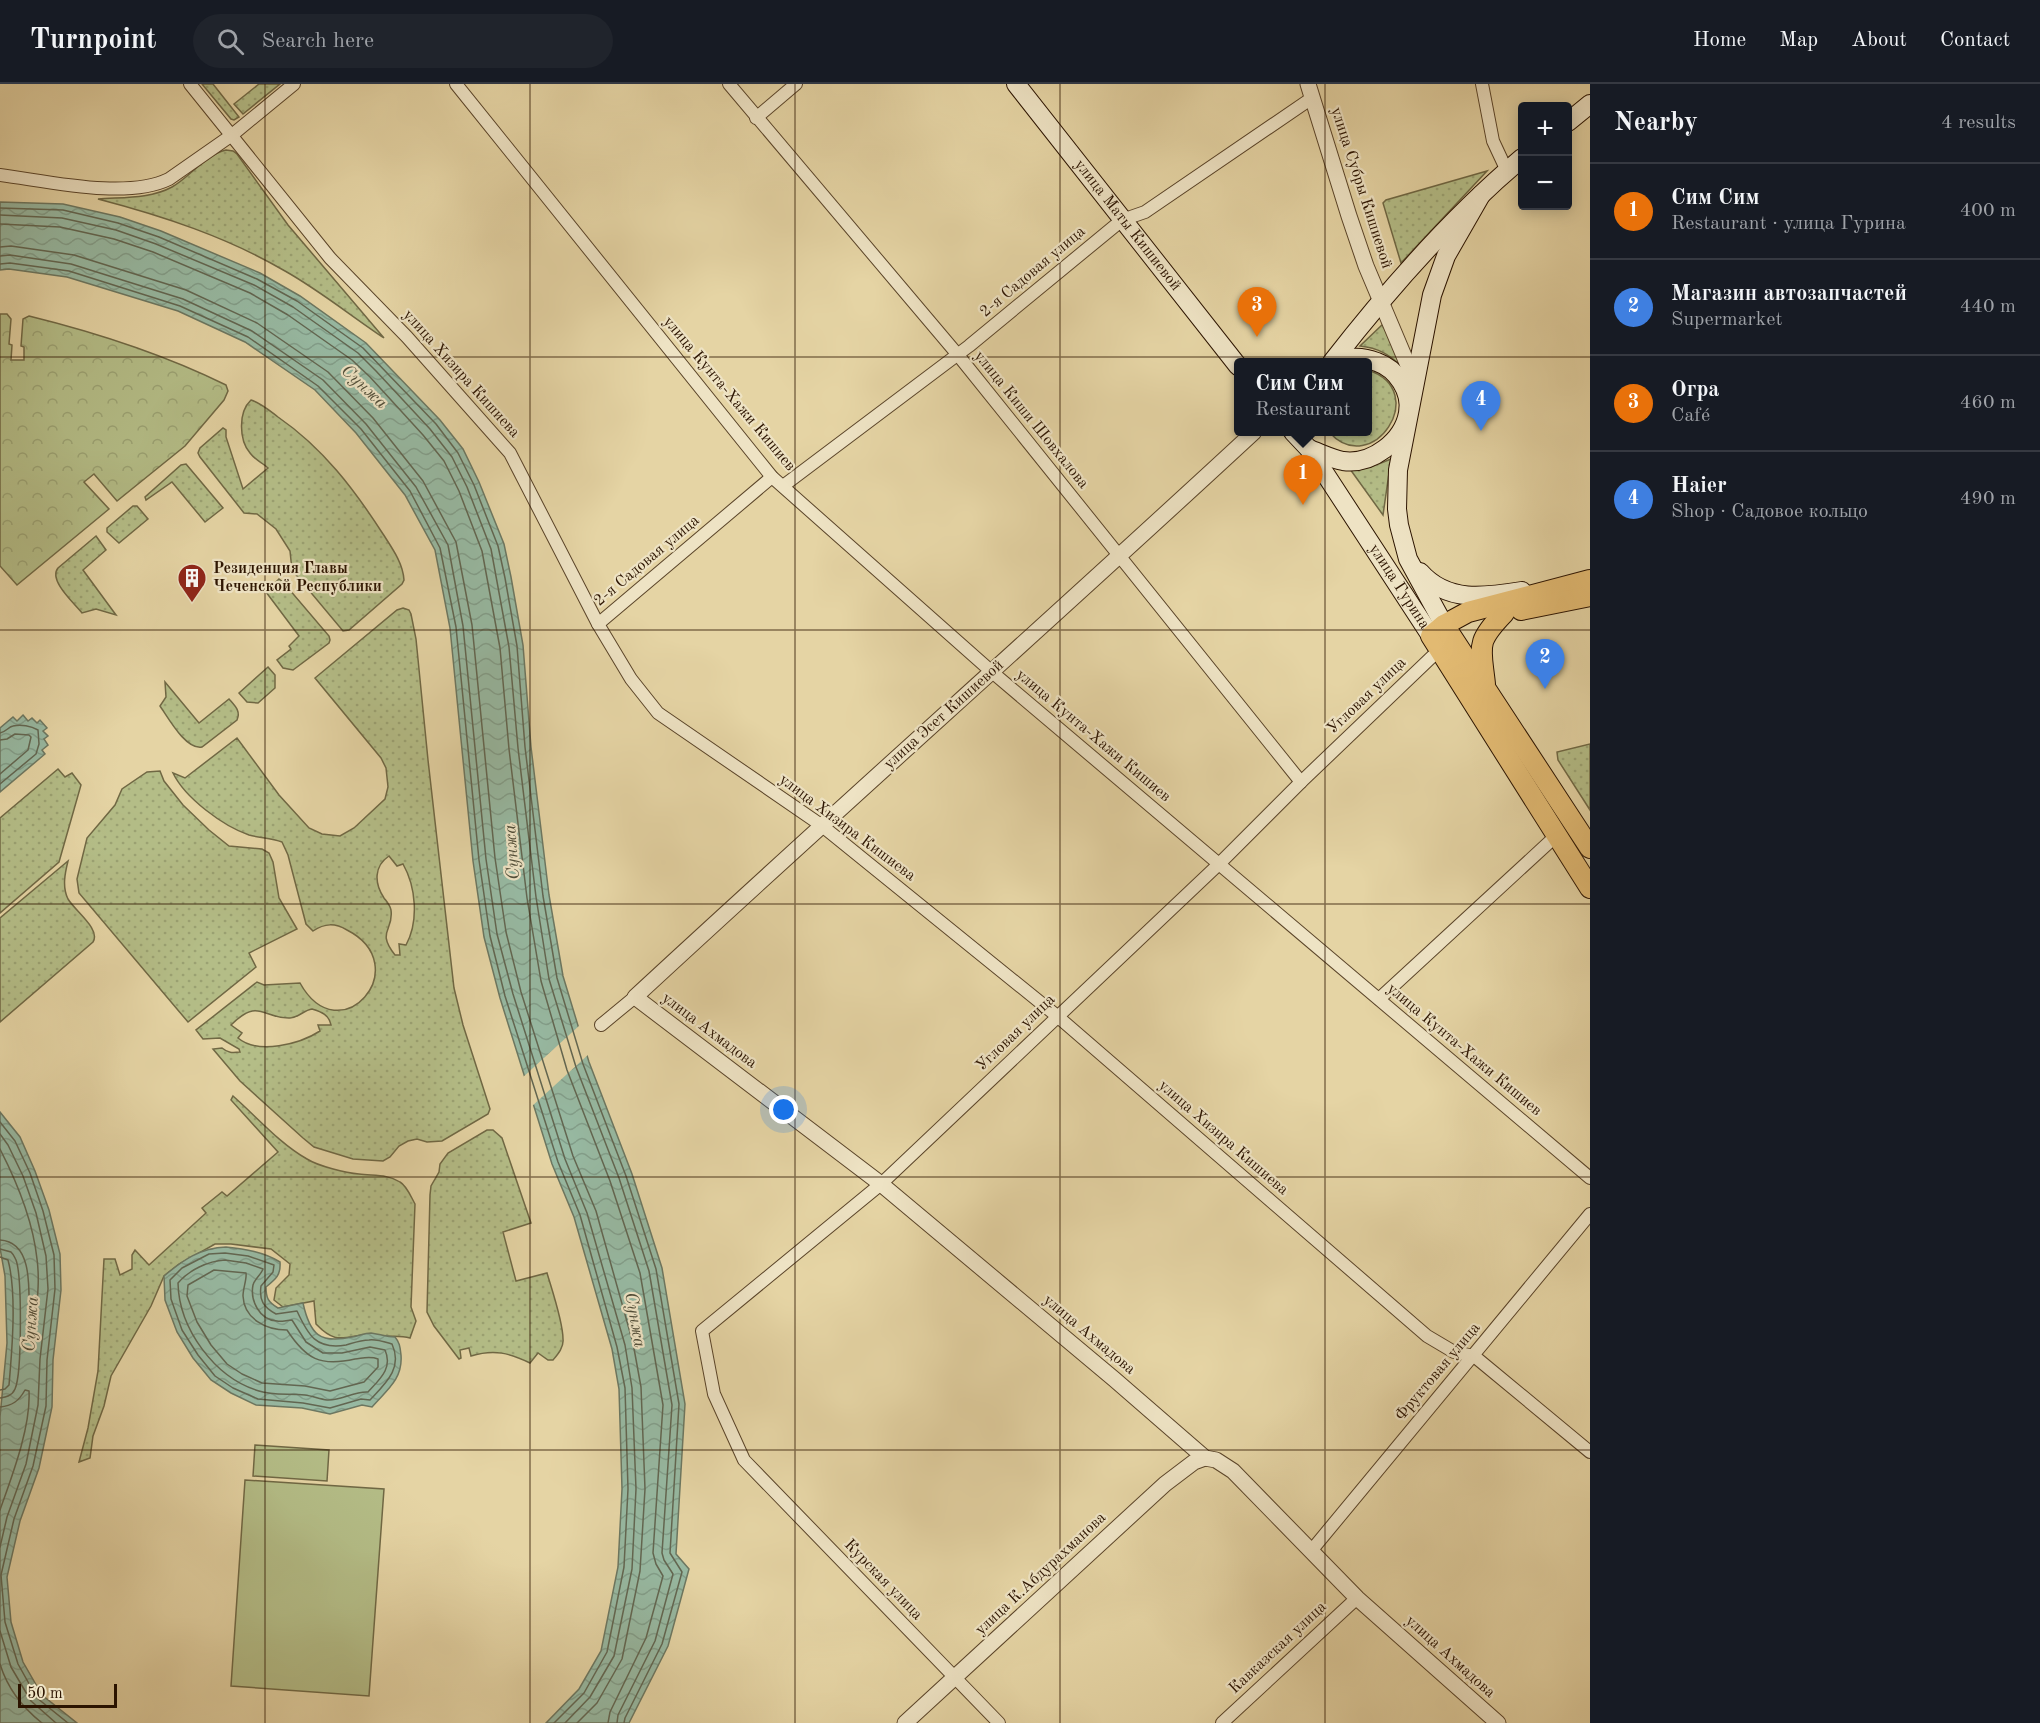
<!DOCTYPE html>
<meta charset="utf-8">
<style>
:root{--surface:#171b24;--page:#20242c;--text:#f1f3f6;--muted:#9ea1a6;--line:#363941;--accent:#c59692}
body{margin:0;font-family:"Old Standard TT",serif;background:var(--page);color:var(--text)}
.controls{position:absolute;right:18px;top:18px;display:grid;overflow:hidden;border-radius:6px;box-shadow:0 3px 15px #0003}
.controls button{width:54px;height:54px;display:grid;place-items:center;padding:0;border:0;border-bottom:2px solid var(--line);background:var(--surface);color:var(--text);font:30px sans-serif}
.scale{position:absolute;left:18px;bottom:15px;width:99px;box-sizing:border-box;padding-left:6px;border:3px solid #2c1400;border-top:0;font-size:16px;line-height:21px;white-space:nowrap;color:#2c1400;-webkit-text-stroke:4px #eee3c4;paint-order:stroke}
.you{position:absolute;left:784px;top:1026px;width:21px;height:21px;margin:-15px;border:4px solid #fff;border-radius:50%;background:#1a73e8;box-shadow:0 0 0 9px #1a73e833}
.badge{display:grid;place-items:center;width:39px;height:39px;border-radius:50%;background:var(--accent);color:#fff;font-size:20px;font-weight:700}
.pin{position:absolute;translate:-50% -50px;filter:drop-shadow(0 2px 3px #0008)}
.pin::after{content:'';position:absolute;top:32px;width:21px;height:18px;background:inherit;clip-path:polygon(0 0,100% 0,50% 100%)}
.popup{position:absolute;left:1234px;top:274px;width:138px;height:78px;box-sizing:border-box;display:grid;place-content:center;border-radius:6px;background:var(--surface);filter:drop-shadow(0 2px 4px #0005);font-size:20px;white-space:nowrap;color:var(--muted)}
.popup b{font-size:22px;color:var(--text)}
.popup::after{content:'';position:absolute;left:50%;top:100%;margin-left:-12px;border:12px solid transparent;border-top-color:var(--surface)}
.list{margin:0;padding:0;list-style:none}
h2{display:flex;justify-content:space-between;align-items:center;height:78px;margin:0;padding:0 24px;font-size:26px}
h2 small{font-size:20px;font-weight:400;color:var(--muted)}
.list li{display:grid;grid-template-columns:39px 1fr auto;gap:18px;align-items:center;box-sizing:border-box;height:96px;padding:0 24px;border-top:2px solid var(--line)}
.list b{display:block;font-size:22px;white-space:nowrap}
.list p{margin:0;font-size:20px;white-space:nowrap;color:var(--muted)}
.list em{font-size:20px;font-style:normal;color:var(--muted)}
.icon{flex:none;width:33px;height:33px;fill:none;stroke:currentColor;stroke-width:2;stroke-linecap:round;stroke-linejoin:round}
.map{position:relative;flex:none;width:1590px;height:1639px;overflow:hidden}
header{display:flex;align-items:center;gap:36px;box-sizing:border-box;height:84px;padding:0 30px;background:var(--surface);border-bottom:2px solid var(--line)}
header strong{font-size:28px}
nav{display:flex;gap:33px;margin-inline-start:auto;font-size:21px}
.search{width:420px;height:54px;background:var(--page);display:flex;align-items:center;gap:15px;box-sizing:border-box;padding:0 21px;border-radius:33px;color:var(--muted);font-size:22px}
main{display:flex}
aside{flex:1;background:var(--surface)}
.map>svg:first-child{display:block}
</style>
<header>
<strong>Turnpoint</strong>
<div class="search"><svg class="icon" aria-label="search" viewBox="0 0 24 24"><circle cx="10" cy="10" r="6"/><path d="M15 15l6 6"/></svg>Search here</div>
<nav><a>Home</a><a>Map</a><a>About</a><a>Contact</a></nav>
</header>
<main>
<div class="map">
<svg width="1590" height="1639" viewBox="0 0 1590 1639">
<defs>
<pattern id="grass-dots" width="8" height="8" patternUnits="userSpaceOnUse" patternTransform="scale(1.5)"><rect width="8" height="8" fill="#b4bd87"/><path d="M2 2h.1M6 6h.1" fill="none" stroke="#9ba273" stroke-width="1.8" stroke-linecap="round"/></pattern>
<pattern id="park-crowns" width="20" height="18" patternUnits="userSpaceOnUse" patternTransform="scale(1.5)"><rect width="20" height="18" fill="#b4bd87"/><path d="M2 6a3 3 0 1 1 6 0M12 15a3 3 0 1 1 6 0" fill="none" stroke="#9ba273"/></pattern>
<pattern id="water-waves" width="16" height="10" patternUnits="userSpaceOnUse" patternTransform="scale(1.5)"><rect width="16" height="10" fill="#97b9a2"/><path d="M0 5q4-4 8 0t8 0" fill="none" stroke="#829e8a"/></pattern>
</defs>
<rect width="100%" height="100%" fill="#e5d4a4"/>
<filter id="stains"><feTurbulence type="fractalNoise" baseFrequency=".00333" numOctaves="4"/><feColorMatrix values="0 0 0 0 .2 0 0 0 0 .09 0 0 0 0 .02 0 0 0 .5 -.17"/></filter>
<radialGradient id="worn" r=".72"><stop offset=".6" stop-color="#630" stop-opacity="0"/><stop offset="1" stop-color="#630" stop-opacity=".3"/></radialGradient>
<g fill="url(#grass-dots)" stroke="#706844" stroke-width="1.5" fill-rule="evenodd">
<polygon points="202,0 213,0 239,33 234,36 231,35"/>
<polygon points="259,0 280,0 243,30 234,20"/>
<path d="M226,66l7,1 4,3 51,71 96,113c-33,-22 -65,-48 -99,-67 -58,-34 -122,-55 -187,-72 24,-2 52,0 74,-12 18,-10 33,-32 54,-37z"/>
<polygon points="1487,87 1401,179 1383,119 1386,116"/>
<path d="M1384,239l18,44c-13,-13 -24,-19 -42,-21z"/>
<path d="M1368,286c64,21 4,110 -39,62h39z"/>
<path d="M251,316c10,3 19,11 27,17 45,31 76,72 105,117 9,14 20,29 21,46l-2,4 -53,46 -6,1 -51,-61 -2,-19 -14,-22 -19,-15 -13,-1 -44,-56 -2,-4 2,-5 23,-20 3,2v7l17,52 25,-21c-5,-5 -13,-8 -18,-15 -11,-13 -12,-41 1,-53z"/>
<polygon points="1391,375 1383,431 1350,385 1371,383"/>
<polygon points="186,380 223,424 205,438 172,398 146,416 145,413 181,381"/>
<polygon points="133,422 137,422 148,435 119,459 107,448 107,444"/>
<path d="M96,452l10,14 -23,20 33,45 -20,-6 -14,4c-8,-10 -34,-33 -24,-45z"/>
<polygon points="279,495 283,498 329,552 330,556 329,559 293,586 283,584 277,576 291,565 289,562 299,552 266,508"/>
<path d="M403,524l6,2 2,4 5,25 12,121 26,228 9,37 27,84 -2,5 -46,27 -15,1 -10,-3 -9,2 -9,5 -9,11 -7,4 -30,-2 -39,-12 -11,-9 -63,-57 -27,-32 9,-1c6,5 10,5 18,4l-1,-3 -19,-11 -17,1 -7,-9 61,-48 7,3 36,-2c40,72 117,-17 47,-53 -12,-7 -22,-7 -34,1l-7,-7 -18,-69 -6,-13c-11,-4 -22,-4 -33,-7 -26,-9 -64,-37 -76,-62l12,5 52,-40 42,57 30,33 13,6 18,2 14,-8 31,-29 3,-12 -2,-19 -5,-10 -66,-80 82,-68zM389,772l8,10 6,-2c13,23 16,57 3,81l-7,-1 1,11h-5c-19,-24 -1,-24 -4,-45 -1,-5 -4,-8 -7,-12 -10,-15 -10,-32 5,-42zM312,925c10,3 17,6 19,16h-13l2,6c-20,13 -62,24 -82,7l4,-5 -11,-8c28,-28 32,-6 59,-7 8,0 14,-8 22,-9z"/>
<polygon points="268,583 275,591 275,604 258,619 247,618 239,609"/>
<path d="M165,598l34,41 30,-24c6,7 12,12 8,21l-35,27c-16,3 -33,-28 -42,-41l6,-9z"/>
<polygon points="1590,660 1590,726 1558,676 1557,668"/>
<polygon points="58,685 65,693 72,689 81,701 59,778 0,829 0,734"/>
<polygon points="160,687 164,697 183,721 209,746 229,762 262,765 269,769 273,778 279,814 297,845 249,869 256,883 188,938 79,809 77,795 87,754 115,721 122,705 147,688"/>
<path d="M68,777c-3,12 -6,26 0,38 7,12 33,30 25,43l-93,80v-104z"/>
<path d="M233,1012c24,21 46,47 74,63 11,7 39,14 52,15 14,2 29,0 41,8 7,4 11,15 15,22l-4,103 5,14 -6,17c-10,-3 -19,-1 -28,-2 -5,0 -9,-3 -14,-2 -25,3 -32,11 -52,-10l-2,-23 -31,6 -9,-7 2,-12 13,-13 1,-11 -19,-15 -40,-5h-16l-36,20 -15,12 -13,30 -40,70 -7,30 -11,30 -3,22 -11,4 9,-34 10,-57 6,-112h11l5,16 12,-6v-14l3,-5 14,15 57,-52 -4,-5 20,-16 5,4 51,-44 -47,-52z"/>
<path d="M487,1046h6l9,8 29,85 -28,9 13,49 31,-8c5,17 16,49 16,66 1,8 -5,15 -10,21h-5l-10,-7 -8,10c-20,-10 -36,-14 -59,-7l-2,-8 -9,2 1,8 -2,1 -25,-33 -7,-14 3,-117 1,-9 8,-14 1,-8 8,-11z"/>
</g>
<path fill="url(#park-crowns)" stroke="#706844" stroke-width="1.5" d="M0,230h7l4,5 -2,25 3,1 -1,15h13v-13l-3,-1 2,-27 6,-3c69,17 134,38 197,69l2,6 -4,9 -39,46 -68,55 -23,-27 -10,8 25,27 -92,76 -17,-19z"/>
<g fill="#b4bd87" stroke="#706844" stroke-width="1.5">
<polygon points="255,1361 329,1366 327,1397 253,1392"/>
<polygon points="245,1396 384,1405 369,1612 231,1602"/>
</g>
<g fill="url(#water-waves)" stroke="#6c7761" stroke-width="1.5">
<polygon points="0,118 63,120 120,133 161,147 260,189 300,212 366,259 440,336 463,365 479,398 504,460 511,493 523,561 531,663 549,811 563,892 589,978 632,1090 662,1184 685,1320 676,1470 689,1485 668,1562 629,1639 546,1639 579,1605 601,1567 618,1483 622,1405 619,1305 612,1265 574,1133 552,1080 500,914 484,853 473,777 450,544 435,466 405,411 356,349 315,306 245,258 178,227 67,193 9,185 0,186"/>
<polygon points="23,631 28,637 32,634 37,639 40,636 47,644 43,647 48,652 44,655 48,661 42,666 45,670 0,708 0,644 13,633 17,637"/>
<polygon points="0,1028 20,1053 35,1087 49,1126 60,1170 61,1206 53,1276 52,1323 39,1384 20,1437 7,1493 11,1538 23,1578 42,1611 77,1639 0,1639 0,1333 7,1259 5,1192 0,1164"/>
<path d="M226,1163c19,2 38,5 54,15 1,13 -4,17 -14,25 0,11 2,15 12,21l25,-5c7,32 17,41 49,34 6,-1 13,-4 19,-4 8,1 16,4 24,4 5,6 5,10 6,18 2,24 -14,35 -29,52l-10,-2 -32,9 -28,-6 -46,-3 -25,-12 -20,-13 -18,-22 -16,-26 -12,-32 -1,-24c19,-16 36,-28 62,-29z"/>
</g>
<polygon fill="#e5d4a4" points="580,941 589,970 531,1023 522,994"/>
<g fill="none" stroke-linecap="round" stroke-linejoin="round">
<g stroke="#626651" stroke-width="1.5">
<polyline points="0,124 63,126 118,139 159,153 257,195 297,217 363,264 436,340 458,369 474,401 498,462 505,494 517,562 525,663 543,812 557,894 583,980 626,1092 656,1185 679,1320 670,1469 682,1488 662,1560 625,1634 624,1639"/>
<polyline points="0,131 62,134 116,146 156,160 254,201 293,223 358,269 376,287 430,345 452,373 467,403 491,465 509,563 518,664 536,813 549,895 576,983 619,1094 649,1187 672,1321 662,1469 664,1476 673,1490 655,1557 618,1631 617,1639"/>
<polyline points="0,140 60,143 114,155 153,168 250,209 288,231 352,276 370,293 423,351 444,377 459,407 482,467 500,564 509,665 527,814 541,897 567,986 610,1097 640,1189 663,1321 653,1469 656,1480 663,1492 646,1554 610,1628 608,1639"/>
<polyline points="0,163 11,162 74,171 186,206 257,239 328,288 373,334 423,397 456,458 472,541 495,774 506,848 521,908 573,1072 596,1127 633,1259 641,1303 645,1405 640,1487 622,1575 597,1619 577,1639"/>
<polyline points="0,172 10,171 71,180 183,215 252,247 323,296 366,340 416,403 448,461 463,542 486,775 497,850 513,910 565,1075 587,1129 625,1261 632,1304 636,1405 632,1485 614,1572 590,1613 565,1639"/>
<polyline points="0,180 10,179 69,187 180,222 248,253 318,302 361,345 410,407 440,464 456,543 479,776 490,852 505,912 558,1078 580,1131 617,1263 625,1304 628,1405 624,1483 607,1568 584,1609 554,1639"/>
<path d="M0,649c6,-1 8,-6 13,-7 8,-2 18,0 25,4l1,14 -3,10 -36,30"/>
<polyline points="0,656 7,655 15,650 29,651 31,653 28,666 0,690"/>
<polyline points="0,1038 15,1057 30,1089 43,1127 54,1171 55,1205 47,1276 46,1322 33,1382 14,1435 1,1491 5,1538 18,1580 37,1614 68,1639"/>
<polyline points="0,1050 8,1061 23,1092 36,1129 46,1172 48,1205 40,1275 38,1321 26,1380 7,1433 0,1463"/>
<path d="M0,1065c17,33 33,72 37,110 3,22 0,43 -2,64l-2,3 -4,-3c-1,-25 7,-81 -29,-83"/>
<path d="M0,1165l11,3c3,3 3,4 5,8 6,16 6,114 -1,129 -3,7 -9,8 -15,9"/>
<path d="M225,1169l23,3 26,9 -1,7 -12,14c-2,14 2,21 15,28l21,-3c11,24 19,39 49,34 7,-2 15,-5 23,-5 7,-1 16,2 23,4 11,24 -6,39 -22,56l-9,-1 -31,9 -27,-5 -45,-4 -25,-11 -18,-12 -17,-21 -16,-25 -11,-31 -1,-19 12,-12 27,-14z"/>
<path d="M0,1173l8,3c9,33 4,91 1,125l-4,4 -5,1"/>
<path d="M225,1176l21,3 17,6c-2,6 -8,9 -10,16 -3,15 6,35 24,36 5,1 10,-1 15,-1l14,22 17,11h19l28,-6 15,3c8,18 -5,29 -17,42 -14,-1 -27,9 -41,8 -7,-1 -15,-4 -22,-5 -15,-2 -32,1 -46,-4 -44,-13 -80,-62 -81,-108 11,-13 30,-22 47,-23z"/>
<path d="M214,1186l32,3c1,6 -3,15 -3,23 1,23 23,34 44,34 19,29 33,37 68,29 9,-1 15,-3 23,0v8l-14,15 -34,9 -25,-5 -43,-3 -20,-9 -15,-10 -16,-19 -14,-23 -10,-26 1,-11z"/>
<path d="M0,1323c12,-1 19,-6 25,-17l4,1c2,36 -17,85 -29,119"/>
<polyline points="0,1547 11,1583 31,1617 56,1639"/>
<path d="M0,1580c7,23 23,44 42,59"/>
</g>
<g stroke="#5a4429" stroke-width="14">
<g id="minor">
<polyline points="190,0 330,174 407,253 510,369 598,540 631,595 658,629 821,741 1057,932 1427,1252 1454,1268 1474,1272 1590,1368"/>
<polyline points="456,0 772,393 992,588 1590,1094"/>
<polyline points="729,0 958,271 1301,698"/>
<polyline points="1482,0 1493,57 1507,87"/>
<polyline points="756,34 796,0"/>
<path d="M0,91c47,6 126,25 169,4l63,-44 62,-51"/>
<polyline points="783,402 969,262 1122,136 1145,128 1312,14"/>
<polyline points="598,540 772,393"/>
<polyline points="1379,915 1557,751"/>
<polyline points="601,941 635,913"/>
<polyline points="1311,1467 1590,1130"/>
<polyline points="999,1639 744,1376 714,1310 702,1247 881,1100 1219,780 1301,698 1439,566"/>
<polyline points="1222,1639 1357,1514"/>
</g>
</g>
<g stroke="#5a4429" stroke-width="17">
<g id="tertiary">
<polyline points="1308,0 1349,132 1366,182 1415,298"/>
<path d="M1254,348c-205,190 -414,375 -619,565l246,187 233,195 91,79 11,2 17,11 124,127 141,125"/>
<polyline points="905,1639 1165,1400 1194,1378 1205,1374"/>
</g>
</g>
<g stroke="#2c1400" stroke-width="20">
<g id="secondary">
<path id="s1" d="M1016,0l222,282"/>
<polyline points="1568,38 1590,20"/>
<path d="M1332,278c56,-72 120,-145 190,-204"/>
<path id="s2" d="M1293,348l16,17 122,187"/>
<path d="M1309,365c11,4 23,10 34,12 29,4 60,-20 65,-48 4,-21 -11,-44 -31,-51 -13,-5 -27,-6 -40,0"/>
<path d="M1420,488c27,31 65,25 102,19"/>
<polyline points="1444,541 1408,475 1399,441 1397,425 1398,386 1432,211 1446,172 1481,111"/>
</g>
</g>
<g stroke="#2c1400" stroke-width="22">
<g id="primary">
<polyline points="1590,496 1468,528 1444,541 1431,552 1590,804"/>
<polyline points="1521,526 1590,512"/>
<polyline points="1444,541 1590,764"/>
<path d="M1485,600c-4,-38 -10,-41 19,-71"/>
</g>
</g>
<use href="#minor" stroke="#eee3c4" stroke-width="12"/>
<use href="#tertiary" stroke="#eee3c4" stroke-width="15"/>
<use href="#secondary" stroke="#eee3c4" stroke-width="18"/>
<use href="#primary" stroke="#e2ba72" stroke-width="20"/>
</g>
<path fill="none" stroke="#2c1400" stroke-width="1.5" stroke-opacity="0.55" d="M265,0v1639M530,0v1639M795,0v1639M1060,0v1639M1325,0v1639M0,273h1590M0,546h1590M0,820h1590M0,1093h1590M0,1366h1590"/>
<defs>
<g id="building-pin" transform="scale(1.5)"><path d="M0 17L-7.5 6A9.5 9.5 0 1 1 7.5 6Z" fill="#8f2418" stroke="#eee3c4"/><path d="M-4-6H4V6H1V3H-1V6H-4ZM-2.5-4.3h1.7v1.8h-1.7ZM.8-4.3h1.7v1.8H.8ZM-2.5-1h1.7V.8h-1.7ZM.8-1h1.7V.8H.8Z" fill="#fff"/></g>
</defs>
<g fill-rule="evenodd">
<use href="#building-pin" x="192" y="494"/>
</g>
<g text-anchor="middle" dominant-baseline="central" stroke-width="4.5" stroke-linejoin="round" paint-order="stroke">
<g font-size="16" fill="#2c1400" stroke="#eee3c4">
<text transform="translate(1361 104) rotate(72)">улица Субры Кишиевой</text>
<text stroke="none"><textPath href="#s1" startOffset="180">улица Маты Кишиевой</textPath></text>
<text transform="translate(1033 188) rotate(-40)">2-я Садовая улица</text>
<text transform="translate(461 290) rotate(48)">улица Хизира Кишиева</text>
<text transform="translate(729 310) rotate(50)">улица Кунта-Хажи Кишиев</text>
<text transform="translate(1031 336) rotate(51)">улица Киши Шовхалова</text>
<text transform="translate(647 477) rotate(-40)">2-я Садовая улица</text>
<text stroke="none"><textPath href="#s2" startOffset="188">улица Гурина</textPath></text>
<text transform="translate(1367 612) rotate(-44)">Угловая улица</text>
<text transform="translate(944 631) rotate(-42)">улица Эсет Кишиевой</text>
<text transform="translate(1093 652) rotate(40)">улица Кунта-Хажи Кишиев</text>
<text transform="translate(847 744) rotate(37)">улица Хизира Кишиева</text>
<text transform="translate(709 947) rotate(37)">улица Ахмадова</text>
<text transform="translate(1016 949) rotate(-44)">Угловая улица</text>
<text transform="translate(1464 966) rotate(40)">улица Кунта-Хажи Кишиев</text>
<text transform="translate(1223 1054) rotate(41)">улица Хизира Кишиева</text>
<text transform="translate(1089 1251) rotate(40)">улица Ахмадова</text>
<text transform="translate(1438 1288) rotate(-50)">Фруктовая улица</text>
<text transform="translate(1041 1490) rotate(-43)">улица К.Абдурахманова</text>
<text transform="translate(883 1496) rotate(46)">Курская улица</text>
<text transform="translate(1278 1564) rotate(-43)">Кавказская улица</text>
<text transform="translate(1450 1573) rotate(42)">улица Ахмадова</text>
</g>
<g font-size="16" font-weight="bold" fill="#2c1400" stroke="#eee3c4" text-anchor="start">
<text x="213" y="485">Резиденция Главы<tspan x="213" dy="18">Чеченской Республики</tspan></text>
</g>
<g font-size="18" font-style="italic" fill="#514e39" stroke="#eee3c4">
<text transform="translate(364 303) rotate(43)">Сунжа</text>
<text transform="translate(512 768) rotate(-94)">Сунжа</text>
<text transform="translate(635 1236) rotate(80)">Сунжа</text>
<text transform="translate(31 1240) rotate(-86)">Сунжа</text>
</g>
</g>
<rect width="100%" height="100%" filter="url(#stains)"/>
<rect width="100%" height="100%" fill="url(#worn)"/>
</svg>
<div class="controls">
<button>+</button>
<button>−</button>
</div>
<div class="scale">50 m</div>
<div class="you"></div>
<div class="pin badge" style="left:1303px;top:421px;background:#e8710a">1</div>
<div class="popup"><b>Сим Сим</b>Restaurant</div>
<div class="pin badge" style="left:1545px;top:605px;background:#3f7fe0">2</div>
<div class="pin badge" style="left:1257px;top:253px;background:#e8710a">3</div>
<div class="pin badge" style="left:1481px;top:347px;background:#3f7fe0">4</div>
</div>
<aside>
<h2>Nearby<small>4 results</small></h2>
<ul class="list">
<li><span class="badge" style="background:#e8710a">1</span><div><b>Сим Сим</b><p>Restaurant · улица Гурина</p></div><em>400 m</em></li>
<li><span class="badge" style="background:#3f7fe0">2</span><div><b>Магазин автозапчастей</b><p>Supermarket</p></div><em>440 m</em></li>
<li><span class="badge" style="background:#e8710a">3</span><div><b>Огра</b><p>Café</p></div><em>460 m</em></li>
<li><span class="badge" style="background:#3f7fe0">4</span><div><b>Haier</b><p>Shop · Садовое кольцо</p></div><em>490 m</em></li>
</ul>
</aside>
</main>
